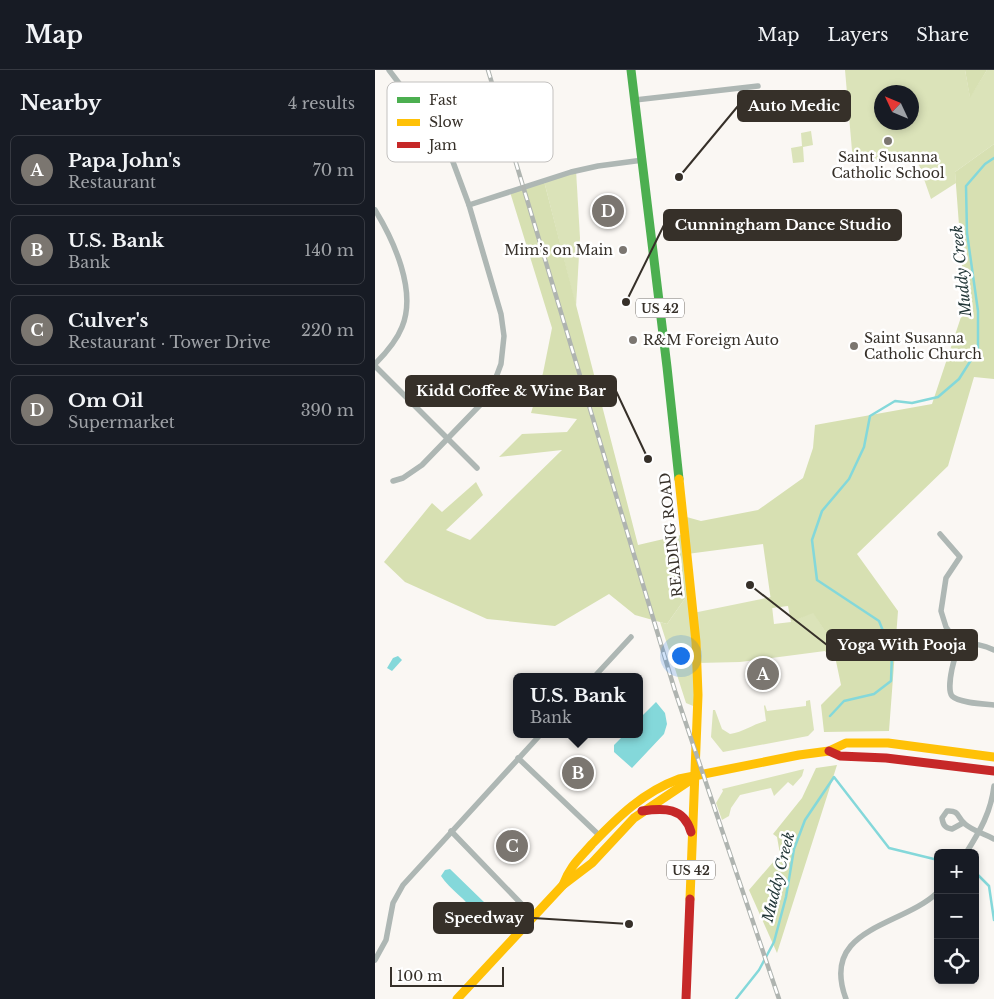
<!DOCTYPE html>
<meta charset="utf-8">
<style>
:root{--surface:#171b24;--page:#20242c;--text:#f1f3f6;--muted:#9ea1a6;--line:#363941;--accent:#7b7670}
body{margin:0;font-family:"Libre Baskerville",serif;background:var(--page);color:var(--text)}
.controls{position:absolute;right:15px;bottom:15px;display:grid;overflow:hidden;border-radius:8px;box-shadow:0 2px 8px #0003}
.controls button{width:45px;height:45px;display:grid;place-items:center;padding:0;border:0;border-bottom:1px solid var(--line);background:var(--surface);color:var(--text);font:25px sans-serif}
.compass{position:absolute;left:499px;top:15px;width:45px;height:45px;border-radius:50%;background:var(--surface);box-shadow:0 2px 8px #0003;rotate:314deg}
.scale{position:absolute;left:15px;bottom:12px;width:114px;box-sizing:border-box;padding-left:5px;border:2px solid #363029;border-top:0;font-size:14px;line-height:18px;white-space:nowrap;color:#363029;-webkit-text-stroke:4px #fff;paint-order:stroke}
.you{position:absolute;left:305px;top:585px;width:18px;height:18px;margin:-12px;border:4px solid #fff;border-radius:50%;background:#1a73e8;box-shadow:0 0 0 8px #1a73e833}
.badge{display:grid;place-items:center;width:32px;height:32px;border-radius:50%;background:var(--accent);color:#fff;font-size:16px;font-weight:700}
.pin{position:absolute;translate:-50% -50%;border:2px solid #fff;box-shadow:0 1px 5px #0006}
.popup{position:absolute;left:138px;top:603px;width:130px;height:65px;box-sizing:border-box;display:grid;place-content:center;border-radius:8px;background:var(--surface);filter:drop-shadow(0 1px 4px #0005);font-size:16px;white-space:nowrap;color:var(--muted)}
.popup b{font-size:19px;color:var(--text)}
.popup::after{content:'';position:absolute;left:50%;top:100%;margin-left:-10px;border:10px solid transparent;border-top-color:var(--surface)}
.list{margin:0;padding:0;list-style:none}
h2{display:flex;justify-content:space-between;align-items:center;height:65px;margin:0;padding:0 20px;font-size:21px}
h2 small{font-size:16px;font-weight:400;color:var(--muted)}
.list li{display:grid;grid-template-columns:32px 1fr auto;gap:15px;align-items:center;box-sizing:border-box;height:70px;margin:0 10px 10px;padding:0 10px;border:1px solid var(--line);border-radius:8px}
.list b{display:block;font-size:19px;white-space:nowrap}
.list p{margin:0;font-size:16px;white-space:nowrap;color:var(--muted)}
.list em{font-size:16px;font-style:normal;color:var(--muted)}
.icon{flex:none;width:28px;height:28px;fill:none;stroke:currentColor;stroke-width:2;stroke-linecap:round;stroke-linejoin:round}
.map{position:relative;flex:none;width:619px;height:929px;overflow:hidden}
header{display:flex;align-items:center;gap:30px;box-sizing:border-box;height:70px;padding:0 25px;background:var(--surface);border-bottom:1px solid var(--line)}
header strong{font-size:24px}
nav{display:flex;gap:28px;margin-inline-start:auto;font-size:18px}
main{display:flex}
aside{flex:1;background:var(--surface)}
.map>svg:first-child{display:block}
</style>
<header>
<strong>Map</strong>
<nav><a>Map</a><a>Layers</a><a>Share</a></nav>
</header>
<main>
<aside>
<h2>Nearby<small>4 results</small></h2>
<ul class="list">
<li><span class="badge">A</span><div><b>Papa John's</b><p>Restaurant</p></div><em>70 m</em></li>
<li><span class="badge">B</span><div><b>U.S. Bank</b><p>Bank</p></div><em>140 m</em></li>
<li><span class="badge">C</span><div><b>Culver's</b><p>Restaurant · Tower Drive</p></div><em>220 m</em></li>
<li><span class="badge">D</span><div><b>Om Oil</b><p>Supermarket</p></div><em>390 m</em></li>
</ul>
</aside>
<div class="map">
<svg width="619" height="929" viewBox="0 0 619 929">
<rect width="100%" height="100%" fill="#faf7f3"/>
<g fill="#dbe3b9" fill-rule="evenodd">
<path d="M470,0h120l5,27 17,-27h7v74l-39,28 1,11 -25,16 -13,-37h-65zM507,22h29v30h-29z"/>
<polygon points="435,30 437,43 424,44 423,32"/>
<polygon points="436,61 438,75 428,77 429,92 418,93 416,78 427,76 426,63"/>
<polygon points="201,100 205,168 201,237 169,111"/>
<polygon points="316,520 318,543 396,527 399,554 416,552 438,542 457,572 460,584 453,585 450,581 365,592 323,593 323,638 311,633 285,552 292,554"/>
<path d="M435,630l4,30 -6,6 -85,16 -12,-15 2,-27h2l7,19 8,5c14,-2 23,-10 36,-13l-2,-15 1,-1 2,6 39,-5v-5z"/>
<polygon points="429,699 427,706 418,716 413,712 399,726 396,718 365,725 356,738 354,746 347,750 341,733 348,721 347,719"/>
</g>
<g fill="#d7e0b2">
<polygon points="590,0 612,0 595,28"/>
<polygon points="619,74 619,309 599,307 573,396 482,484 523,541 514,661 449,662 446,635 466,615 457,572 438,543 416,552 413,536 397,538 388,474 312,484 316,520 292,554 260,545 234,524 180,556 112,549 30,512 9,492 57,433 67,442 101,412 108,425 71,460 95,470 187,380 124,387 147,364 192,362 202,349 156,343 168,303 177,258 135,122 169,111 263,475 310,464 308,446 326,451 383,440 428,408 438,378 440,355 557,334 590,235 580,102"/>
<polygon points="462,695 402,883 374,820 405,784 402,767 398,764 427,728 441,698"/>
</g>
<g fill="#84d8da">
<polygon points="23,586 27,590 17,601 12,598 18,588"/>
<polygon points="281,632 290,643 292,654 289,664 257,698 239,682 239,675 250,664 264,664 264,649"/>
<path d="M75,799l36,35 -1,7 -4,5 -6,-2c-8,-15 -25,-24 -34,-38l4,-6z"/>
</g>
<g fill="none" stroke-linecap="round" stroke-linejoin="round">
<g stroke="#84d8da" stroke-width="2.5">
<polyline points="455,646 469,631 499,624 516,611 517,583 504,551 442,510 437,470 447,441 474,409 489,377 495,346 520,331 537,333 563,327 584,309 603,279 603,241 592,163 591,116 610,94 619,88"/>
<polyline points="600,802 614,816 619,850"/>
<polyline points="361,929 384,900 399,872 411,827 419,779 430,750 459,707 514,778 563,790"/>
</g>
<g stroke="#aeb7b4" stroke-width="5.5">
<polyline points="14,0 61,62 78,92 94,135 126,244 129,266 126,294 120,310 106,334 47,395 28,408 18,411"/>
<polyline points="260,30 383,16"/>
<polyline points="94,135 196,102 223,96 268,90"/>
<path d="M0,140c19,31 42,81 27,117 -6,15 -16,26 -27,37"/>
<polyline points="0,296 102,398"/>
<polyline points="565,464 585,487 571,508 566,541 571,557 585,577"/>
<path d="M619,580c-8,-4 -22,-8 -31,-5 -9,4 -17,44 -11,51 7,7 32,8 42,9"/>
<polyline points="219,607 256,567"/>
<polyline points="143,688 225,766"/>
<path d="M588,753l-11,6c-7,-1 -9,-4 -10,-11l5,-7c13,-1 10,7 18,13 8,7 20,10 29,15"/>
<polyline points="76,761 159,847"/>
<path d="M591,783c14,-22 25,-41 28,-67"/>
<polyline points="0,890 11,870 18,833 28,815 166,664"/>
<path d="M471,929c-27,-72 56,-72 92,-107"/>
</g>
<polyline stroke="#4caf50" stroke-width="9" points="256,0 292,297 304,409"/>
<g stroke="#ffc107" stroke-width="9">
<polyline points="304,409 321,572 323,625 315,829"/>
<path d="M188,815c7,-19 16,-26 29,-41 26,-27 51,-52 87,-65l120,-24 30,-4 17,-8h42l106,14"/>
<polyline points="82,929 188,815 217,793 259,748 320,707"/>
</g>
<g stroke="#c62828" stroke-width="9">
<polyline points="454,681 465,686 511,688 619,701"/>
<path d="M267,741c22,-3 42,-4 49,21"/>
<polyline points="311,929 315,829"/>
</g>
<g stroke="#afb4b0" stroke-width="4.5">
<polyline id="rail" points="113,0 300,621 404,929"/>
</g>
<use href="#rail" stroke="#fff" stroke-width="2.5" stroke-dasharray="8" stroke-linecap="butt"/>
</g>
<g fill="#7b7670" stroke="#fff" stroke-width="2">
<circle cx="513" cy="71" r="5"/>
<circle cx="248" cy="180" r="5"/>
<circle cx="258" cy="270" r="5"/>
<circle cx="479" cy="276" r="5"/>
</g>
<g text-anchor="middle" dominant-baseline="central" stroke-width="5" stroke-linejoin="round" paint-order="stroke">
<g fill="#fff" stroke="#726e69" stroke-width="1">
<rect x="261" y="228.5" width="48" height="19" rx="4"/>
<rect x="292" y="790.5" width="48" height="19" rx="4"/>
</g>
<g font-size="12" font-weight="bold" fill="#363029">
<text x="285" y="238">US 42</text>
<text x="316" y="800">US 42</text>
</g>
<g font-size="14" fill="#363029" stroke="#fff" text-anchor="start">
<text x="513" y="87" text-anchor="middle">Saint Susanna<tspan x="513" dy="16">Catholic School</tspan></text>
<text x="238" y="180" text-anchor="end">Mim’s on Main</text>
<text x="489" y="268">Saint Susanna<tspan x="489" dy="16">Catholic Church</tspan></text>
<text x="268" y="270">R&amp;M Foreign Auto</text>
</g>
<g font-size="14" fill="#363029" stroke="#fff">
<text transform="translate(296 465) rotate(-96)">READING ROAD</text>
</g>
<g font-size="15" font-style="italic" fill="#1f3435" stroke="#fff">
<text transform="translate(586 201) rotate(-96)">Muddy Creek</text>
<text transform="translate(403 807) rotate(-76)">Muddy Creek</text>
</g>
</g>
<rect x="12" y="12" width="166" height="80" rx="8" fill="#fff" stroke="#c3c1bf" stroke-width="1"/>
<rect x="22" y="27" width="23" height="6" fill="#4caf50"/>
<rect x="22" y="49" width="23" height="7" fill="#ffc107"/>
<rect x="22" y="72" width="23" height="6" fill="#c62828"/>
<g font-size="14" fill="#363029">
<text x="54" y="35">Fast</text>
<text x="54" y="57">Slow</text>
<text x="54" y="80">Jam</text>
</g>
<path fill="none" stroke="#363029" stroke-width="2" d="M304 107L363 36M251 232L289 155M273 389L241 321M375 515L452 575M254 854L158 848"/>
<g fill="#363029" stroke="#fff" stroke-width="2">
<circle cx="304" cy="107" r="5"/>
<circle cx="251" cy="232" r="5"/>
<circle cx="273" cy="389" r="5"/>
<circle cx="375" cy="515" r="5"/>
<circle cx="254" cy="854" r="5"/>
</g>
<g fill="#363029" stroke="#363029" stroke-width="2">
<rect x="363" y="21" width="112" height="30" rx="5"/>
<rect x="289" y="140" width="237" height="30" rx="5"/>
<rect x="31" y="306" width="210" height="30" rx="5"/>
<rect x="452" y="560" width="150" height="30" rx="5"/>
<rect x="59" y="833" width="99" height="30" rx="5"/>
</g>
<g font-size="15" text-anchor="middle" font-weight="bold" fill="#fff">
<text x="419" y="41">Auto Medic</text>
<text x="408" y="160">Cunningham Dance Studio</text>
<text x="136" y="326">Kidd Coffee &amp; Wine Bar</text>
<text x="527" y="580">Yoga With Pooja</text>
<text x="109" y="853">Speedway</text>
</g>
</svg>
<div class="controls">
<button>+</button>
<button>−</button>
<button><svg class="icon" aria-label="locate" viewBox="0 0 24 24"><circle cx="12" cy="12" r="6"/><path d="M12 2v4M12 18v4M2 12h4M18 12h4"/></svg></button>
</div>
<svg class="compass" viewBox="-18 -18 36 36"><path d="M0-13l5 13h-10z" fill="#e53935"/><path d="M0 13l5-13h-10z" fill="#9ea1a6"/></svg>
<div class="scale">100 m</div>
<div class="you"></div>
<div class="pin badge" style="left:388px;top:604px">A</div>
<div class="pin badge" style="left:203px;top:703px">B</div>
<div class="popup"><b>U.S. Bank</b>Bank</div>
<div class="pin badge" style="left:137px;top:776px">C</div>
<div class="pin badge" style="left:233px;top:141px">D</div>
</div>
</main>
